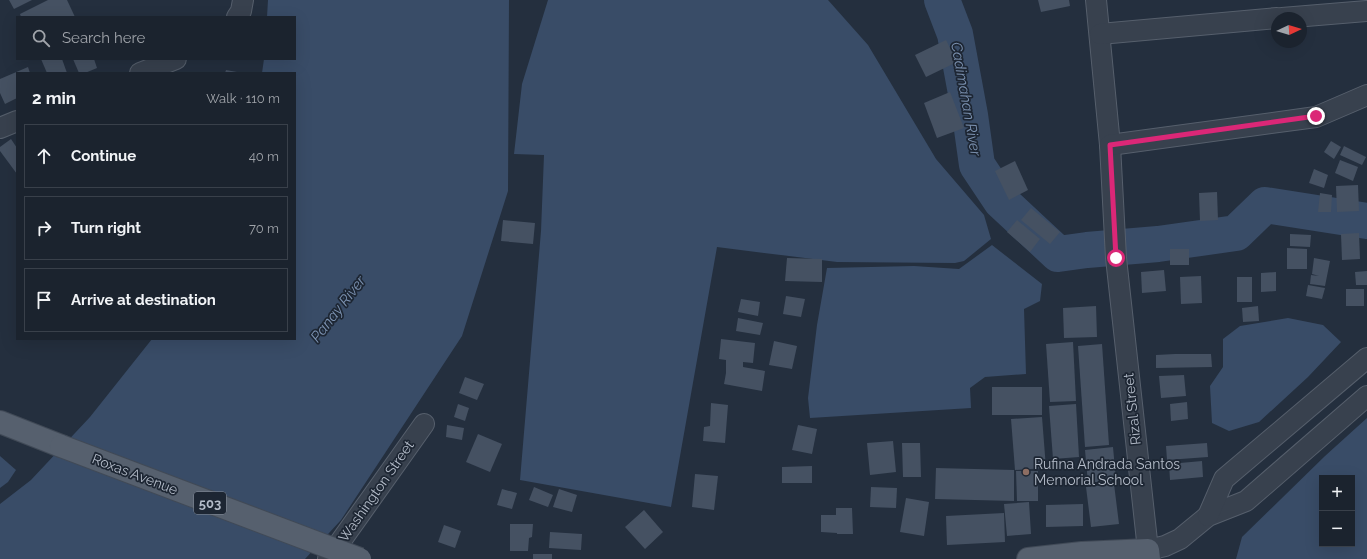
<!DOCTYPE html>
<meta charset="utf-8">
<style>
:root{--surface:#1b232e;--page:#282f3a;--text:#f1f3f6;--muted:#a0a4aa;--line:#39404a}
body{margin:0;font-family:Raleway,sans-serif;background:var(--page);color:var(--text)}
.controls{position:absolute;right:12px;bottom:12px;display:grid;overflow:hidden;border-radius:0px;box-shadow:0 4px 16px #0002}
.controls button{width:36px;height:36px;display:grid;place-items:center;padding:0;border:0;border-bottom:1px solid var(--line);background:var(--surface);color:var(--text);font:20px sans-serif}
.compass{position:absolute;left:1271px;top:12px;width:36px;height:36px;border-radius:50%;background:var(--surface);box-shadow:0 4px 16px #0002;rotate:86deg}
.stop{position:absolute;width:12px;height:12px;margin:-9px;border:3px solid #db2777;border-radius:50%;background:#fff}
.stop.end{background:#db2777;border-color:#fff;box-shadow:0 1px 4px #0008}
.list{margin:0;padding:0;list-style:none}
h2{display:flex;justify-content:space-between;align-items:center;height:52px;margin:0;padding:0 16px;font-size:17px}
h2 small{font-size:13px;font-weight:400;color:var(--muted)}
.list li{display:grid;grid-template-columns:26px 1fr auto;gap:12px;align-items:center;box-sizing:border-box;height:64px;margin:0 8px 8px;padding:0 8px;border:1px solid var(--line);border-radius:0px}
.list b{display:block;font-size:15px;white-space:nowrap}
.list em{font-size:13px;font-style:normal;color:var(--muted)}
.icon{flex:none;width:22px;height:22px;fill:none;stroke:currentColor;stroke-width:2;stroke-linecap:round;stroke-linejoin:round}
.map{position:relative;flex:none;width:1367px;height:559px;overflow:hidden}
.search{position:absolute;background:var(--surface);box-shadow:0 4px 16px #0002;left:16px;top:16px;width:280px;height:44px;display:flex;align-items:center;gap:10px;box-sizing:border-box;padding:0 14px;border-radius:0px;color:var(--muted);font-size:15px}
.panel{position:absolute;background:var(--surface);box-shadow:0 4px 16px #0002;left:16px;top:72px;width:280px;height:268px;border-radius:0px}
.map>svg:first-child{display:block}
</style>
<div class="map">
<svg width="1367" height="559" viewBox="0 0 1367 559">
<rect width="100%" height="100%" fill="#242f3e"/>
<g fill="#394c67" fill-rule="evenodd">
<polygon points="268,0 509,0 508,191 462,336 341,520 305,559 0,559 0,504 31,480 90,417 152,339 295,339 295,73 262,73 264,59 295,59 295,17 267,17"/>
<polygon points="548,0 828,0 868,45 936,159 984,215 991,239 964,261 955,263 837,262 717,247 671,507 520,480 541,231 544,155 514,154 522,84"/>
<polygon points="992,245 1042,284 1040,301 1024,309 1026,374 985,377 970,388 971,408 810,418 808,398 817,325 827,268 914,266 959,269"/>
<polygon points="1288,318 1323,325 1341,342 1308,377 1259,422 1229,431 1212,423 1210,386 1223,367 1223,339 1240,326"/>
<path d="M1367,418v141h-131l6,-22 83,-81zM1322,478h30v66h-30z"/>
<polygon points="0,456 16,470 8,482 0,488"/>
</g>
<g fill="none" stroke-linecap="round" stroke-linejoin="round">
<polyline stroke="#394c67" stroke-width="36" points="942,0 955,34 970,115 977,165 1001,201 1058,254 1087,250 1158,244 1236,233 1265,205 1367,221"/>
</g>
<g fill="#455162">
<polygon points="9,0 32,0 14,9"/>
<polygon points="48,0 67,0 75,17 21,17 20,14"/>
<polygon points="1038,0 1069,0 1070,6 1041,12"/>
<polygon points="946,40 957,62 926,77 915,55"/>
<polygon points="41,59 62,59 67,73 47,73"/>
<polygon points="73,59 94,59 97,68 85,73 79,73"/>
<polygon points="28,67 30,73 17,73 17,98 5,104 0,93 0,79"/>
<polygon points="226,70 237,72 237,73 225,73"/>
<polygon points="950,92 964,128 937,138 924,103"/>
<polygon points="11,139 17,148 17,174 0,151 0,147"/>
<polygon points="1331,141 1341,147 1334,159 1324,152"/>
<polygon points="1344,146 1366,157 1362,165 1340,155"/>
<polygon points="1340,160 1358,167 1353,181 1335,173"/>
<polygon points="1015,161 1028,190 1009,200 995,171"/>
<polygon points="1314,169 1328,175 1324,188 1309,183"/>
<polygon points="1358,185 1359,211 1337,212 1336,186"/>
<polygon points="1217,192 1218,220 1200,221 1199,193"/>
<polygon points="1320,193 1332,195 1331,212 1318,212"/>
<polygon points="1031,208 1060,232 1050,244 1021,220"/>
<polygon points="503,220 535,223 533,244 501,241"/>
<polygon points="1017,220 1040,239 1030,252 1007,232"/>
<polygon points="1359,233 1360,259 1342,260 1341,234"/>
<polygon points="1290,234 1311,235 1310,247 1290,246"/>
<polygon points="1287,248 1307,249 1307,269 1287,269"/>
<rect x="1170" y="249" width="19" height="16"/>
<polygon points="787,258 822,259 822,282 785,281"/>
<polygon points="1314,258 1330,261 1325,286 1310,284 1311,275 1319,276 1312,274"/>
<polygon points="1164,270 1166,291 1142,293 1141,272"/>
<polygon points="1367,271 1367,285 1356,285 1355,272"/>
<polygon points="1276,272 1276,291 1261,292 1261,273"/>
<polygon points="1201,276 1202,303 1181,304 1180,277"/>
<rect x="1237" y="277" width="15" height="25"/>
<polygon points="1308,285 1325,288 1322,299 1306,296"/>
<rect x="1346" y="289" width="18" height="17"/>
<polygon points="786,296 805,299 801,317 783,314"/>
<polygon points="741,299 760,302 758,316 738,312"/>
<polygon points="1096,306 1097,337 1064,338 1063,308"/>
<polygon points="1258,306 1259,321 1243,322 1242,308"/>
<polygon points="738,318 763,323 760,335 736,331"/>
<polygon points="721,339 755,343 753,363 743,362 743,367 765,371 762,391 724,384 726,373 726,360 719,359"/>
<polygon points="774,341 797,346 792,369 769,365"/>
<polygon points="1073,342 1076,401 1050,402 1046,344"/>
<polygon points="1102,344 1109,445 1085,447 1078,346"/>
<polygon points="1175,354 1211,354 1212,367 1156,368 1156,355"/>
<polygon points="1184,375 1186,396 1161,398 1159,376"/>
<polygon points="465,377 484,384 477,400 459,393"/>
<rect x="992" y="387" width="50" height="28"/>
<polygon points="1187,402 1188,419 1171,421 1170,404"/>
<polygon points="711,403 728,405 725,443 703,441 704,427 710,426"/>
<polygon points="458,404 469,408 465,421 454,417"/>
<polygon points="1076,404 1079,457 1053,459 1049,406"/>
<polygon points="1042,417 1046,468 1015,470 1011,419"/>
<polygon points="447,425 464,428 462,440 446,437"/>
<polygon points="798,425 817,429 812,454 792,450"/>
<polygon points="478,434 502,444 490,472 466,462"/>
<polygon points="893,441 896,472 870,475 867,443"/>
<polygon points="902,443 920,443 921,477 903,477"/>
<polygon points="1207,443 1208,457 1167,460 1166,446"/>
<polygon points="1113,447 1116,480 1088,483 1085,450"/>
<polygon points="1202,461 1203,477 1170,480 1169,464"/>
<polygon points="812,466 812,483 782,483 782,467"/>
<polygon points="936,468 1014,470 1014,501 935,499"/>
<polygon points="1016,471 1038,471 1038,501 1017,501"/>
<polygon points="695,474 718,476 714,510 692,507"/>
<polygon points="1114,484 1119,524 1091,527 1086,487"/>
<polygon points="534,487 553,495 548,507 529,500"/>
<polygon points="871,487 897,488 896,508 870,507"/>
<polygon points="502,489 517,493 512,509 497,505"/>
<polygon points="559,489 577,495 572,512 553,507"/>
<polygon points="906,498 929,502 924,536 900,532"/>
<polygon points="1029,502 1031,534 1007,536 1004,504"/>
<polygon points="1083,504 1083,526 1046,527 1046,505"/>
<polygon points="836,508 852,508 853,534 837,534 837,533 821,532 821,515 836,515"/>
<polygon points="644,510 663,532 645,549 625,527"/>
<polygon points="1004,513 1005,542 947,545 946,516"/>
<polygon points="510,524 533,524 532,537 529,538 528,551 510,551"/>
<polygon points="444,525 461,531 455,548 438,542"/>
<polygon points="550,532 582,534 581,550 549,548"/>
<rect x="533" y="554" width="19" height="5"/>
</g>
<g fill="none" stroke-linecap="round" stroke-linejoin="round">
<g stroke="#565f6c" stroke-width="22">
<g id="minor">
<polyline points="1096,0 1110,145 1116,258 1148,550 1165,546 1180,539 1208,516 1246,501 1367,396"/>
<polyline points="237,17 241,11 243,0"/>
<polyline points="1282,18 1367,11"/>
<polyline points="1100,34 1277,18"/>
<polyline points="140,73 176,59"/>
<polyline points="0,128 17,121"/>
<polyline points="1110,145 1316,117 1367,95"/>
<polyline points="1208,516 1224,479 1367,358"/>
<polyline points="328,559 424,424"/>
</g>
</g>
<g stroke="#414a57" stroke-width="24">
<g id="major">
<polyline points="0,422 61,446"/>
<polyline points="1028,559 1082,553 1148,550 1149,559"/>
</g>
</g>
<use href="#minor" stroke="#38414e" stroke-width="20"/>
<use href="#major" stroke="#56606e" stroke-width="22"/>
<g stroke="#414a57" stroke-width="24" stroke-linecap="butt">
<polyline id="major-bridge" points="61,446 360,559"/>
</g>
<use href="#major-bridge" stroke="#56606e" stroke-width="22"/>
</g>
<g fill="none" stroke-linecap="round" stroke-linejoin="round">
<polyline stroke="#db2777" stroke-width="5" points="1116,258 1110,145 1316,116"/>
</g>
<circle fill="#8d6e63" stroke="#1d2633" stroke-width="1.5" cx="1026" cy="472" r="4"/>
<g text-anchor="middle" dominant-baseline="central" stroke-width="3.5" stroke-linejoin="round" paint-order="stroke">
<rect fill="#1d2633" stroke="#878f9c" stroke-width="1" x="194" y="492" width="32" height="22" rx="3"/>
<g font-size="13" font-weight="bold" fill="#b4bcc9">
<text x="210" y="503">503</text>
</g>
<g font-size="14" fill="#b4bcc9" stroke="#1d2633">
<text transform="translate(1132 409) rotate(-96)">Rizal Street</text>
<text transform="translate(135 474) rotate(21)">Roxas Avenue</text>
<text transform="translate(376 491) rotate(-55)">Washington Street</text>
</g>
<g font-size="14" fill="#b4bcc9" stroke="#1d2633" text-anchor="start">
<text x="1034" y="464">Rufina Andrada Santos<tspan x="1034" dy="16">Memorial School</tspan></text>
</g>
<g font-size="15" font-style="italic" fill="#7c92b1" stroke="#1d2633">
<text transform="translate(966 99) rotate(80)">Cadimahan River</text>
<text transform="translate(338 309) rotate(-52)">Panay River</text>
</g>
</g>
</svg>
<div class="controls">
<button>+</button>
<button>−</button>
</div>
<svg class="compass" viewBox="-18 -18 36 36"><path d="M0-13l5 13h-10z" fill="#e53935"/><path d="M0 13l5-13h-10z" fill="#a0a4aa"/></svg>
<div class="stop" style="left:1116px;top:258px"></div>
<div class="stop end" style="left:1316px;top:116px"></div>
<div class="search"><svg class="icon" aria-label="search" viewBox="0 0 24 24"><circle cx="10" cy="10" r="6"/><path d="M15 15l6 6"/></svg>Search here</div>
<section class="panel">
<h2>2 min<small>Walk · 110 m</small></h2>
<ul class="list">
<li><svg class="icon" aria-label="ahead" viewBox="0 0 24 24"><path d="M12 20V5M6 11l6-6 6 6"/></svg><div><b>Continue</b></div><em>40 m</em></li>
<li><svg class="icon" aria-label="right" viewBox="0 0 24 24"><path d="M7 20v-9h11M14 6l5 5-5 5"/></svg><div><b>Turn right</b></div><em>70 m</em></li>
<li><svg class="icon" aria-label="arrive" viewBox="0 0 24 24"><path d="M6 21V4h12l-3 4 3 4H6"/></svg><div><b>Arrive at destination</b></div></li>
</ul>
</section>
</div>
